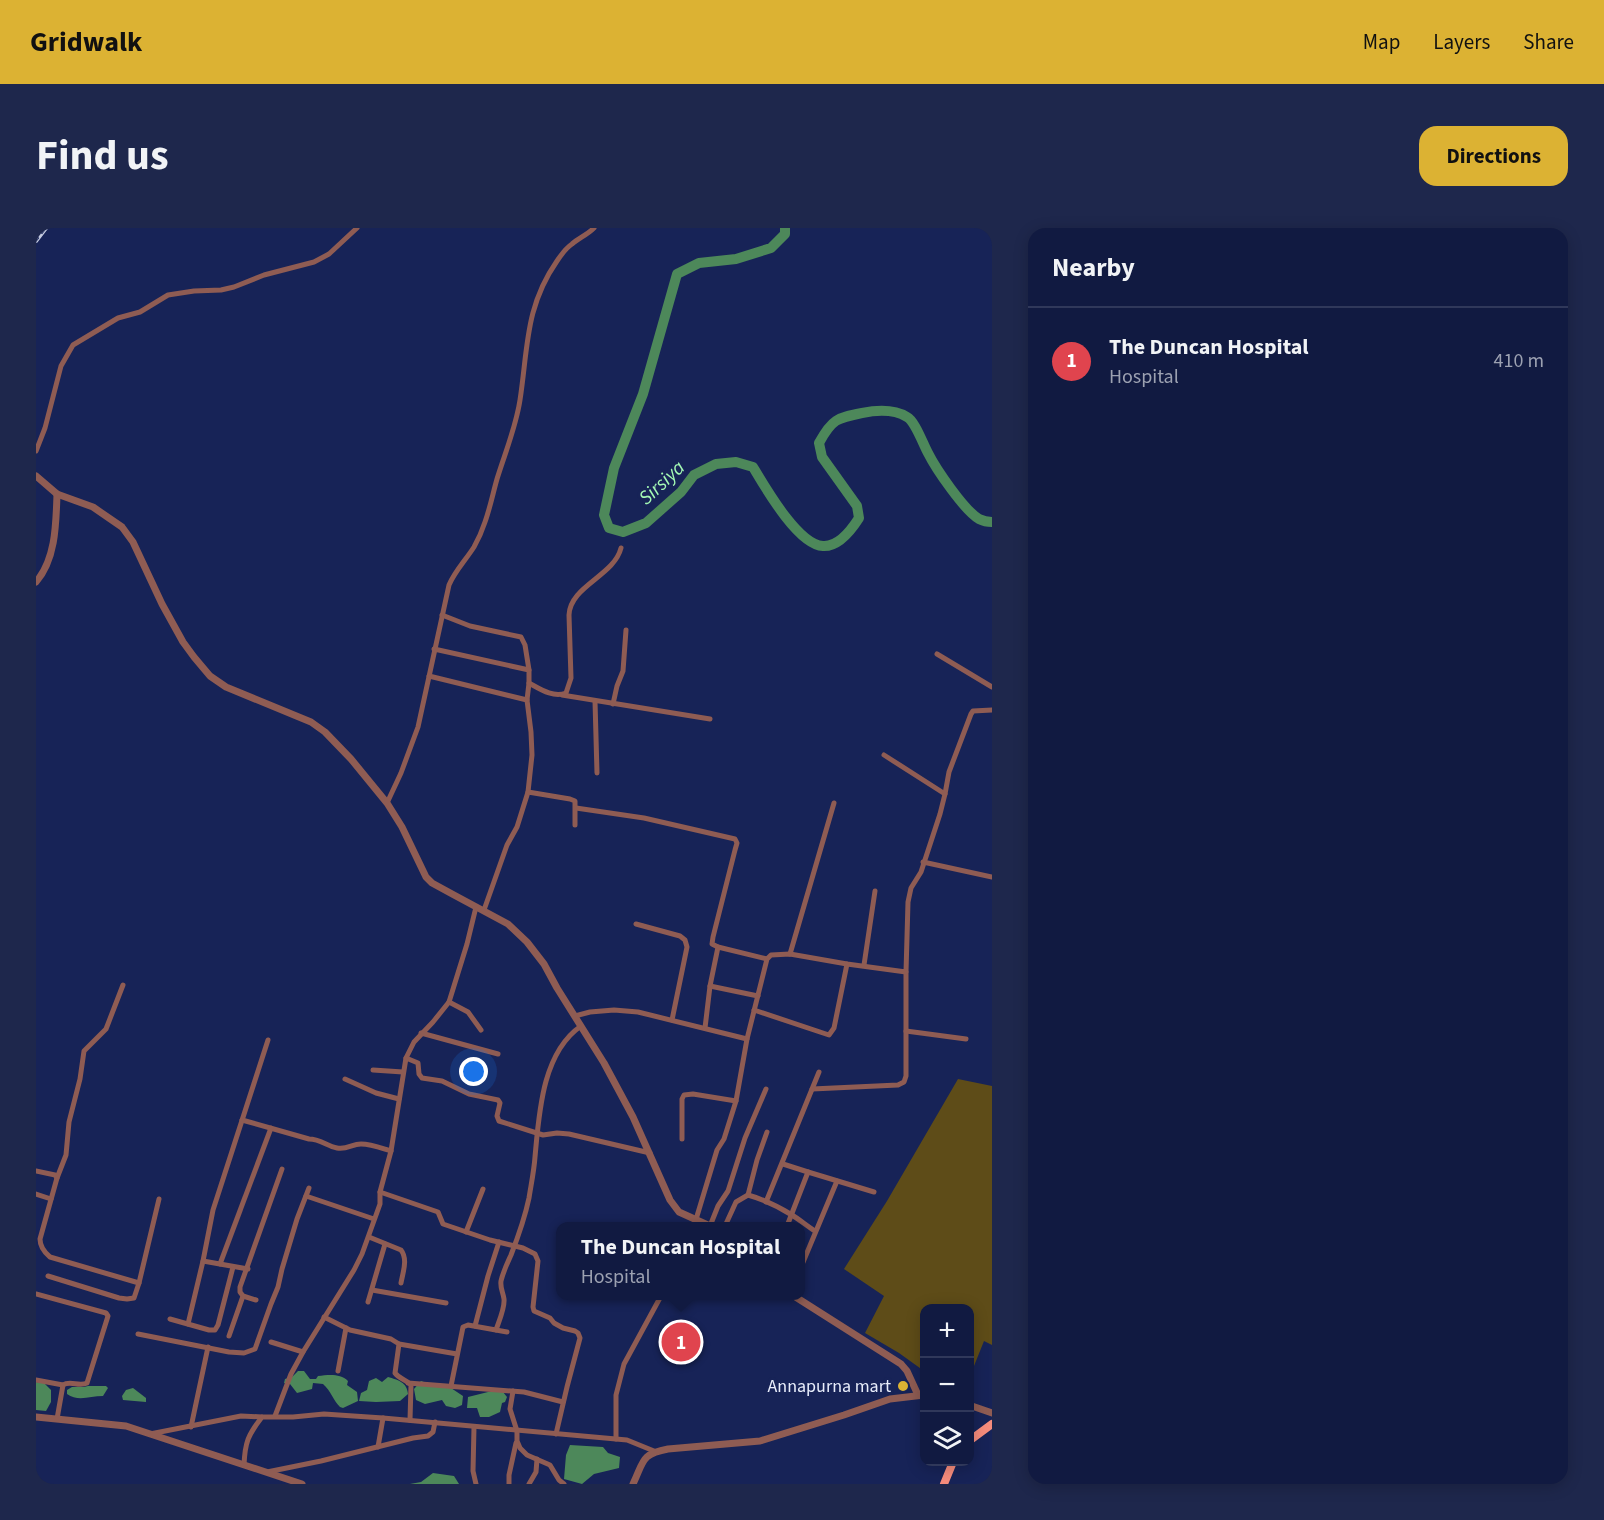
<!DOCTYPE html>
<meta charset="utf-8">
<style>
:root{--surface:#111a41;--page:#1e274c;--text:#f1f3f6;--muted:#9ca1b1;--line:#30385a;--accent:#dcb233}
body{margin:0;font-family:"Source Sans 3",sans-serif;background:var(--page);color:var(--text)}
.controls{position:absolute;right:18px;bottom:18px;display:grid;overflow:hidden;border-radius:12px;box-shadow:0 3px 15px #0003}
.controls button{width:54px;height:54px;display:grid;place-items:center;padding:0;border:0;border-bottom:2px solid var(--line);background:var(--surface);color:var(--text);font:30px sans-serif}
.you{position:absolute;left:438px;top:844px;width:21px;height:21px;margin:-15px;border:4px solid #fff;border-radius:50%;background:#1a73e8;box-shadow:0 0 0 9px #1a73e833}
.badge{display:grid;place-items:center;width:39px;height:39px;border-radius:50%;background:var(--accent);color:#fff;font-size:20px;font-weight:700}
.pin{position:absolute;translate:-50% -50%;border:3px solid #fff;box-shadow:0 2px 6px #0006}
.popup{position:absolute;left:520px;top:994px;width:249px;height:78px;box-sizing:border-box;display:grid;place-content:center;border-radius:12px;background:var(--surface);filter:drop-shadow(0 2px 4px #0005);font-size:20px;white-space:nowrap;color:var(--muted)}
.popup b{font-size:22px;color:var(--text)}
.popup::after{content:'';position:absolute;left:50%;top:100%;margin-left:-12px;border:12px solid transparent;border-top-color:var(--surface)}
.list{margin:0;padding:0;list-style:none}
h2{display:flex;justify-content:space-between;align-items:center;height:78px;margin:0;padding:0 24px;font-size:26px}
h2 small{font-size:20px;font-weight:400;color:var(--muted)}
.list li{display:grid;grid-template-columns:39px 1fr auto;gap:18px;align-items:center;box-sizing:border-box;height:108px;padding:0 24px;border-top:2px solid var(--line)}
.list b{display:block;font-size:22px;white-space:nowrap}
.list p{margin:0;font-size:20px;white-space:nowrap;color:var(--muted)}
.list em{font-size:20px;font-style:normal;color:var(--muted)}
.icon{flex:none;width:33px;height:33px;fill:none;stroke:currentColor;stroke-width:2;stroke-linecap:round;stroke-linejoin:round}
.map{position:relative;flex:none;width:956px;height:1256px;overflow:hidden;border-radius:18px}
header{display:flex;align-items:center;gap:36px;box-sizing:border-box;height:84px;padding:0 30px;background:var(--accent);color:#111}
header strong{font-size:28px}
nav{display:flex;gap:33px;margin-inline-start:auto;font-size:21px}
.intro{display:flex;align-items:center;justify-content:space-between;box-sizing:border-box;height:144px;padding:0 36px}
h1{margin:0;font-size:42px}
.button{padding:15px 27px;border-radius:18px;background:var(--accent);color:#111;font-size:21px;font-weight:700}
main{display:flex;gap:36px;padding:0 36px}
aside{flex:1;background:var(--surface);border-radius:18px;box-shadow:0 3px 15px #0003}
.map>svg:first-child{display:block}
</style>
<header>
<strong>Gridwalk</strong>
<nav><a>Map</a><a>Layers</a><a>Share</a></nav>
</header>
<div class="intro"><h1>Find us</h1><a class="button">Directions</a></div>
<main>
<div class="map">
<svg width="956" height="1256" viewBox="0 0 956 1256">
<rect width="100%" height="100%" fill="#172357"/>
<polygon fill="#5e4c18" points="922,851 956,858 956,1117 948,1113 934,1148 933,1080 888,1080 888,1143 863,1125 829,1105 848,1068 808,1041 851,973"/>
<g fill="#4d885a">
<path d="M262,1143h6l6,8h6l2,-3c10,-1 22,-3 30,5l-1,4 10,7 1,9 -15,7 -3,-1c-7,-7 -9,-16 -17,-23l-10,-1 -1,6 -15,4 -7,-9 -6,-1 1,-4 7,-2z"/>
<path d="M352,1149c10,3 19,5 20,17l-8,7 -24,1 -17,-1 2,-8 6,-3 2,-9 7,-3 6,4z"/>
<polygon points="385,1153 405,1160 412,1158 427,1168 426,1177 419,1180 410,1178 406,1172 389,1176 380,1172 378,1161"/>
<polygon points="0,1154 8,1155 15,1162 15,1174 10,1183 0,1182"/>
<path d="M52,1158h18l2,2 -5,8c-13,0 -25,6 -36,-2v-4l5,-3h12z"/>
<polygon points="97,1160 110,1170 110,1174 87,1172 86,1168 90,1162"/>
<polygon points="452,1164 467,1164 471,1169 469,1174 466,1175 464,1184 453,1189 444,1189 441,1180 431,1180 432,1169"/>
<polygon points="534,1217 567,1219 572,1225 584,1229 583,1240 558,1246 546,1256 528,1251 530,1227"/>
<polygon points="397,1245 418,1248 423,1256 374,1256 385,1254"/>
</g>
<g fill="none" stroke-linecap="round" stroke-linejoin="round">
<path stroke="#4d885a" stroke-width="10" d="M749,0v6l-14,14 -35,11 -37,4 -22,11 -34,120 -29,74 -10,47 5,13 14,4 23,-9 35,-31 13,-17 22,-11 20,-2 17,5c12,20 45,78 70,79 16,1 29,-17 36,-28l-2,-12 -35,-49 -3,-14c13,-24 18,-25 43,-30 15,-3 32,-4 45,4 8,4 16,27 21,36 8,16 36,57 51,66 4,2 9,3 13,3"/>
<g stroke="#8f5c53" stroke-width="5">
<polyline points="0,223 9,200 25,138 37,117 82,90 104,84 132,67 158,63 185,62 198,59 228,47 278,34 293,26 321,0"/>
<polyline points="406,387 434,398 485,409 489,417 493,442"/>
<polyline points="398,421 493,442 493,455 491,472 495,504 496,527 492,564 481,599 471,617 448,682"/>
<polyline points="901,426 956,459"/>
<polyline points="393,448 491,472"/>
<path d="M493,455c11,6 24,15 37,10l5,-15 -2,-63c1,-29 45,-39 52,-67"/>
<polyline points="526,467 674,491"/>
<polyline points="559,473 561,545"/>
<polyline points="577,476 581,458 587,443 590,402"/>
<polyline points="848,527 909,566"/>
<polyline points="492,564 534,571 539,573 539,597"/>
<path d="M351,575l14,-30 17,-46 31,-142c6,-14 16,-24 25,-38 4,-7 8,-16 11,-25 5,-14 8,-29 12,-43 8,-26 19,-52 23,-79 8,-52 5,-93 37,-139 4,-6 9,-13 15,-17 7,-6 15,-9 22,-16"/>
<polyline points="540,580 608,590 699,611 701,615 699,622 677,709 676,716 682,719 731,731"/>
<polyline points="887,634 956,649"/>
<polyline points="600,696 644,708 649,712 651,719 636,792"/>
<polyline points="754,726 798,575"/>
<polyline points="828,737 839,663"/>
<polyline points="674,758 722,768"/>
<polyline points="413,774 432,784 445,802"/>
<polyline points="718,782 793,807 798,800 811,736"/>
<polyline points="539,788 554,784 578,782 602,784 711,811"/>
<polyline points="669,800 674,758 682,719"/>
<polyline points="870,803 930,811"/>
<polyline points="385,805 462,826"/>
<polyline points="370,830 382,835 383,846 386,850 406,853 433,866 462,872 464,875 461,888 463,893 507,907 521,905 533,906 614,925"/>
<polyline points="337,842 367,844"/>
<polyline points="309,851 340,865 363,871"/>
<polyline points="776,861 862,857 868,854 870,848 870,744"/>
<path d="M206,892l67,19c11,0 18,7 28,9 10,2 15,-4 24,-4 10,0 20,4 30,7"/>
<path d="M731,904l-10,28 -9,35c14,4 31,12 44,20 8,5 15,11 23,16"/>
<polyline points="646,911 646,871 648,867 657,866 700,873"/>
<polyline points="747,936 772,944"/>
<path d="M0,943l19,4 2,3 -17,61c0,8 4,13 10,18l89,26"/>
<polyline points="21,950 30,927 33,894 44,851 48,823 70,801 87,757"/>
<path d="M344,964l58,20 5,12 47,16 33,8 12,6 3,7 -5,46 1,4 16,7 4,5 9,5 12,3 3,2 2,5c-9,32 -17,64 -24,96"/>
<polyline points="0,966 15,971"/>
<polyline points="270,968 338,991"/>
<polyline points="730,974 783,844"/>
<polyline points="658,998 681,922 688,911 700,873 711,811 731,731 735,727 754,726 811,736 870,744 872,674 875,660 885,644 904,586 909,566 913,544 935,486 937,483 956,482"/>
<polyline points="674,998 682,978 692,963 709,910 730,861"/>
<polyline points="689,998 700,974 712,967"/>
<polyline points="751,998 772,944 838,964"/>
<polyline points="430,1004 447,961"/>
<path d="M333,1009l32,13c7,9 2,22 0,33"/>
<polyline points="167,1033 212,1041"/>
<polyline points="184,1036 235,900"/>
<polyline points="765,1039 801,953"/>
<polyline points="12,1048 83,1070 91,1071 98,1070 103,1055 123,971"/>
<polyline points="336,1062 410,1075"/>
<path d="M0,1066l70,19 2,3 -21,67c-8,4 -17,-3 -24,2l-6,34"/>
<polyline points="220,1072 207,1068 204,1064 204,1059 246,941"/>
<polyline points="332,1074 349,1016"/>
<path d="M288,1089l26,13 41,9 8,5 -4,29c4,6 11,6 16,12l-1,35"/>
<polyline points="134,1091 173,1102 179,1102 182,1097 197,1039"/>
<polyline points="152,1096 167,1033 177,982 232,812"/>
<polyline points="439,1098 452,1048 463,1014"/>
<path d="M460,1102c3,-9 9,-22 8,-31 -1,-7 -4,-11 -3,-18 2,-9 6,-17 10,-26 7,-18 14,-38 18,-57 2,-13 5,-27 6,-41 4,-43 7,-104 46,-131"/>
<polyline points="102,1106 193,1124 208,1125 219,1121 235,1076 242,1059 246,1041 261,991 273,960"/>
<polyline points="193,1108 207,1068"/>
<polyline points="235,1114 267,1124"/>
<polyline points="363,1116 421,1126"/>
<polyline points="302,1143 310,1100"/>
<polyline points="0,1152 27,1157"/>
<polyline points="372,1155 488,1164 527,1174"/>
<polyline points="415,1158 427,1099 432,1097 471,1104"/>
<polyline points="477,1163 474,1181 481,1203 481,1213 484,1220 491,1227 514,1237 523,1252 528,1256"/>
<polyline points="239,1188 255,1146 267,1124 318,1042 326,1026 344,976 344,964 355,923 370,830 378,814 397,794 413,774 431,716 440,679"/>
<polyline points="155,1199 172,1119"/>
<polyline points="438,1199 437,1243 440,1256"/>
<polyline points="114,1206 205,1188 226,1189"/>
<polyline points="580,1211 580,1167 588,1136 625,1068"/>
<polyline points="342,1219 347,1190"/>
<path d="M208,1237c1,-23 4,-30 18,-48h31l31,-3 59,4 244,22 27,11"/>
<polyline points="231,1244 285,1233 377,1210 392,1208 397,1204 399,1194"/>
<polyline points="473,1256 473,1247 480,1215"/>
<polyline points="493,1256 500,1244 501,1231"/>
</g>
<g stroke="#8f5c53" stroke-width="7">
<polyline points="0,248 21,266 57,279 86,299 97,314 126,376 147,414 158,429 174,448 190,459 275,494 289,504 315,531 351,575 366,599 390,649 396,655 418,667 472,696 491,714 508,736 521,760 568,835 597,889 634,972 643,984 674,998"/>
<path d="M0,354c20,-23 20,-59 21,-88"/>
<polyline points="758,1068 865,1136 871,1143 882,1167"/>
<polyline points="933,1177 956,1185"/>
<polyline points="0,1189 90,1198 266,1256"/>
<polyline points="933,1189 933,1192"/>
<path d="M597,1256c11,-23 8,-30 35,-35l92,-8 84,-26 46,-16 34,-4"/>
</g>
<g stroke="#f68c7c" stroke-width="8">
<polyline points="933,1213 956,1196"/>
<polyline points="908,1256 917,1234"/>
</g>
<g stroke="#c4cadf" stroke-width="4">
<polyline id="rail" points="0,13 10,0"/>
</g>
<use href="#rail" stroke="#172357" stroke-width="1.5" stroke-dasharray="4.5" stroke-linecap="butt"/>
</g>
<circle fill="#dcb233" stroke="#172357" stroke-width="2" cx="867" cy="1158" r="6"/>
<g text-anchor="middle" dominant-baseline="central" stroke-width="6" stroke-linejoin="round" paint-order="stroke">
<g font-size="18" fill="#e8edfb" stroke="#172357" text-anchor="end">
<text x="855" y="1158">Annapurna mart</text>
</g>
<g font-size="20" font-style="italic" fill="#a4f9b4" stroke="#172357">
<text transform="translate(626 255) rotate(-43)">Sirsiya</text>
</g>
</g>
</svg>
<div class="controls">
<button>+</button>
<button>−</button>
<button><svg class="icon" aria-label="layers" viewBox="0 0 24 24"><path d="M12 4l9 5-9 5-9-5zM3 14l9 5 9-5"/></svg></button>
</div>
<div class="you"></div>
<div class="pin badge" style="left:645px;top:1114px;background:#e0444e">1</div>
<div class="popup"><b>The Duncan Hospital</b>Hospital</div>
</div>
<aside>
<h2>Nearby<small></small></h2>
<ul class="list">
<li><span class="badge" style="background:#e0444e">1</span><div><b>The Duncan Hospital</b><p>Hospital</p></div><em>410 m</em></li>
</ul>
</aside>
</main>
